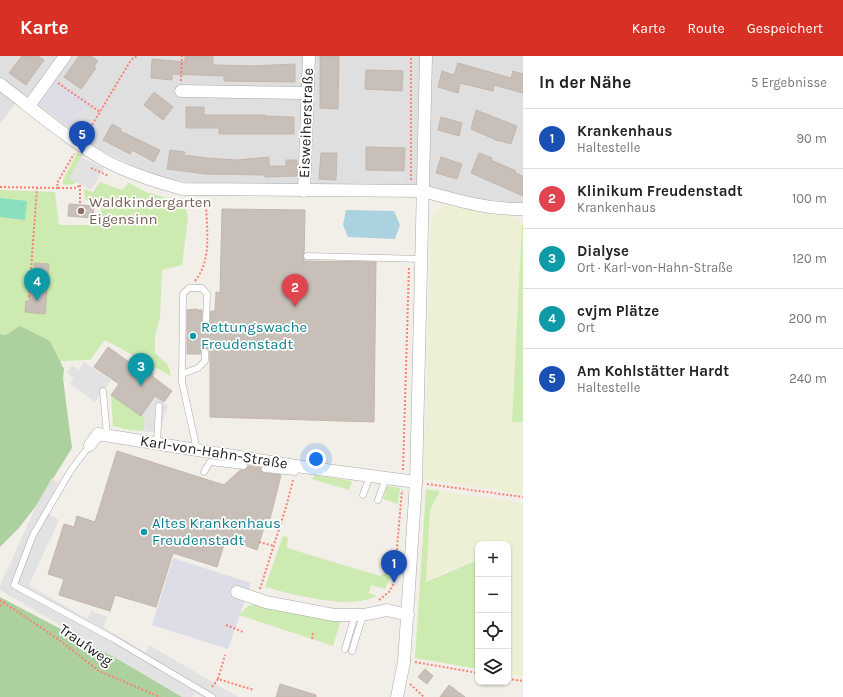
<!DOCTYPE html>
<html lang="de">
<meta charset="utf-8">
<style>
:root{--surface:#fff;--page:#f2f2f2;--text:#222;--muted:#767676;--line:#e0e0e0;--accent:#d93025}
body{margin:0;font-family:Karla,sans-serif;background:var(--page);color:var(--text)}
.controls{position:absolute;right:12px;bottom:12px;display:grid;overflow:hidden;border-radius:8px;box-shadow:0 1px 3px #0004}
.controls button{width:36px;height:36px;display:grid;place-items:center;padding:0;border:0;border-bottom:1px solid var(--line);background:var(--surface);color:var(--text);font:20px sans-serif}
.you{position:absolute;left:316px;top:403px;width:14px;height:14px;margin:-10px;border:3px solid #fff;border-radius:50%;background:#1a73e8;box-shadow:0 0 0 6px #1a73e833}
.badge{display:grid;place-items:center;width:26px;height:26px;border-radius:50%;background:var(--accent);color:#fff;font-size:13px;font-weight:700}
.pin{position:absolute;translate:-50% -33px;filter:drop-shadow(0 1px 2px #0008)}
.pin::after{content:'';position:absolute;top:21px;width:14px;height:12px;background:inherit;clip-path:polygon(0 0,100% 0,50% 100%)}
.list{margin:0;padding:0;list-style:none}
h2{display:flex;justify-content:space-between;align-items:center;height:52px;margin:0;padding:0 16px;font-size:17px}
h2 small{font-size:13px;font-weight:400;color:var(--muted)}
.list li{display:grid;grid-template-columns:26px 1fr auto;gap:12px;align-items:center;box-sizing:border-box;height:60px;padding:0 16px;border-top:1px solid var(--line)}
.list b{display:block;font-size:15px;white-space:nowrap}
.list p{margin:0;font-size:13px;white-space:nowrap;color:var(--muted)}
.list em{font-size:13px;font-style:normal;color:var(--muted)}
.icon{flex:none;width:22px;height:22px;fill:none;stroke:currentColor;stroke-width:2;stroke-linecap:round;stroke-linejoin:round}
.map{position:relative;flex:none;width:523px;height:641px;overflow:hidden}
header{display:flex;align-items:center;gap:24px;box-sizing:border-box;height:56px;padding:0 20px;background:var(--accent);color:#fff}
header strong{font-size:19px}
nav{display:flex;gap:22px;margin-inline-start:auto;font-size:14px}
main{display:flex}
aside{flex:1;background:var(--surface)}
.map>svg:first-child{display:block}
</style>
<header>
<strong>Karte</strong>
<nav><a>Karte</a><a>Route</a><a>Gespeichert</a></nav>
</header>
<main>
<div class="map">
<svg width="523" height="641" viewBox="0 0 523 641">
<rect width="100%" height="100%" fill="#f2efe9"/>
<polygon fill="#e0dfdf" points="0,0 523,0 523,148 507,148 414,130 192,127 155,120 94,91 23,37 0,68"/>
<g fill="#eef0d5">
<polygon points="443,149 513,160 522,167 512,366 523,366 523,438 424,423 431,162"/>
<polygon points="440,435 523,447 523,620 508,619 511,555 508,531 508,488 478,488 478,508 473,506 453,512 426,526 430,454"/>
</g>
<g fill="#cdebb0">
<polygon points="77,96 82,99 70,122 76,126 74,128 63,129 63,124"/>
<polygon points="100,126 122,134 129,127 146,136 185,147 188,161 182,209 162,214 160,262 155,280 155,297 168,309 171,320 105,284 90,304 60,305 50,285 0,278 0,134 55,136 59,169 102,169 101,147 85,144 84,133 93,136"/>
<polygon points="522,167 523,167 523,366 512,366"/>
<polygon points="111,339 145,362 144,375 129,374 113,370"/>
<polygon points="314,419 352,425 349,434 312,423"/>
<polygon points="387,430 400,432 398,448 383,443"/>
<polygon points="426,433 440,435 430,454 426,526 473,506 478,508 478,613 415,602"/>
<path d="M283,480l5,2 -1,10 93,28 11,-6 -1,9 -5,10 -14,-4 -2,8 8,3c-30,14 -81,-1 -112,-9z"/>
<polygon points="508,531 511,555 508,619"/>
<polygon points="254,549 341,564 333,590 239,559 248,550"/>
</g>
<g fill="#add19e">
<polygon points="20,270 50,285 64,313 63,323 72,392 36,450 18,473 0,491 0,278 6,279"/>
<polygon points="0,541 190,641 0,641"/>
</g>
<polygon fill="#88e0be" points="0,142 27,145 25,164 0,161"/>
<g fill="#e2e2e2">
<polygon points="81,101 104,112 91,134 69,122"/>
<polygon points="383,114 404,115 404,126 382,125"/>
<polygon points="84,306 111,324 95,346 70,328 74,322 67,317 72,309 79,314"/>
<polygon points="155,340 168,350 158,377 144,375 145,362 141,360"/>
<polygon points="52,422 58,427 44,455 59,464 29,529 87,563 91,555 108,561 103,571 145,596 149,589 238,641 202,641 195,637 192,641 182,641 0,534 0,530 36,450"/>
</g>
<g fill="#dddde8">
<polygon points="54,22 89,47 71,72 36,47"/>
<polygon points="173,502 251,527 228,593 152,569"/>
</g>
<polygon fill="#aad3df" points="346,154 394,155 400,169 395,183 348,181 343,169"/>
<g fill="#c7bfb8" stroke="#c4b6ab">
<polygon points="22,0 38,0 44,4 26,29 9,17"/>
<polygon points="79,0 91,0 98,5 94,10 96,12 81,33 64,21"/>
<polygon points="185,0 213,0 213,9 252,10 295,8 295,26 224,25 224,20 172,18 172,24 151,22 152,3 185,6"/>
<polygon points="320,0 339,0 338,53 320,52"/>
<polygon points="458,7 511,22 513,15 523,18 523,37 494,29 493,35 460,27 458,37 438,31 442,15 454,19"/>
<polygon points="366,14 403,15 402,35 365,33"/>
<polygon points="154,36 173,51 163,64 144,49"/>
<polygon points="186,51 204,51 204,59 265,59 265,60 294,61 294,78 219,78 219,72 186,72"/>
<polygon points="476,54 517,70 511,88 496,84 471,73"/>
<polygon points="441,61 462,67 459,80 438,74"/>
<polygon points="112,68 121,73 120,75 160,94 154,106 132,94 130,98 103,84"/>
<polygon points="366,91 405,92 404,115 366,114"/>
<polygon points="170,94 185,96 184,99 207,102 237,104 269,101 269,110 286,110 286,104 297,104 297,120 265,121 265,119 206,118 167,113"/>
<polygon points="321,97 337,97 336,124 319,123"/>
<polygon points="479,97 492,102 491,104 516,115 515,117 523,120 523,140 471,117"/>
<polygon points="441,101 462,108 457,123 436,117"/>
<polygon points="69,148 94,150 93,162 68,160"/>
<polygon points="222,153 305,154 304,205 376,206 374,366 210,361 210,298 209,293 205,292 201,293 200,298 187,298 187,254 197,253 197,254 202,254 202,267 206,269 210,267 211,255 215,255 216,236 220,237"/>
<polygon points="34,207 49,208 45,258 25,256 26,245 29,246 30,233 35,233 37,217 34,216"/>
<polygon points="108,291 143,316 145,313 153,318 152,320 172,335 164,346 155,340 141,360 111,339 119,328 94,311"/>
<polygon points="117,395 224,429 240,414 246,414 248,410 261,412 261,415 264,417 281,419 270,463 267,462 257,494 226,482 217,511 173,497 156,551 115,539 110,555 59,539 64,523 48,518 64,468 74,471 77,460 95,466"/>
<polygon points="425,613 433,620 427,628 418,621"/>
<polygon points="280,628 316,639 316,641 276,641"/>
<polygon points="449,629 465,641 440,641"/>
</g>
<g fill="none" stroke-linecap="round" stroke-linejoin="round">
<g stroke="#a9a9a9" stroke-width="7">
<g id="lane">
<polyline points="307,200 422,203"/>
<polyline points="182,318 198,312 205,305 205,296"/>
<polyline points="103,335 107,379"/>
<polyline points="157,387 159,350"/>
<polyline points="90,389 71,414 33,479 14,529 112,582 212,641"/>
<polyline points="197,394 182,326 183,238 189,232 202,232 207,238 206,265"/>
<polyline points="265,413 295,416 296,413"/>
<polyline points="204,416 210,406 244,410"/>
<polyline points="363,439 370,420"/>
<polyline points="378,444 386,422"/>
<polyline points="345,593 355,559"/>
<polyline points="352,595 363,559"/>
</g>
</g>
<g stroke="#a9a9a9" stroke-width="13">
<g id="street">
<path d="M0,28c33,25 70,57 106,77 25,13 50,21 77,28l240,2c33,9 66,19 100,18"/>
<polyline points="181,35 307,37"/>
<polyline points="29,50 65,0"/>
<polyline points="304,135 309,0"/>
<polyline points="90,389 98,378 296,410 416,426"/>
<polyline points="237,536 266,546 334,559 363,559 387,554 408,559"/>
<polyline points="397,641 404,606 416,426 426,0"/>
</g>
</g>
<g stroke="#fa8072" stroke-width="2" stroke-dasharray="2 2" stroke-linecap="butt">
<polyline points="181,25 182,0"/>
<polyline points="58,27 100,56"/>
<polyline points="86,79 131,4 137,0"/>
<polyline points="91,112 109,120"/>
<polyline points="411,124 411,0"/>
<polyline points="80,129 80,147"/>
<polyline points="0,131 58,132 57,127 74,98"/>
<polyline points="58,132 77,132 80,128"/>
<path d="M195,225c18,-22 11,-54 11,-81"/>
<polyline points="29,241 37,132"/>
<polyline points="403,414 409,210"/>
<polyline points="427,428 523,441"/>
<polyline points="259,486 274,490"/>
<polyline points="260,533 286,451 293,424"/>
<polyline points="0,544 58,583 99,615 160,641"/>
<polyline points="379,544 389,536 394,527 402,434"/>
<polyline points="0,550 5,547"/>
<polyline points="226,569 243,576"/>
<polyline points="312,583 313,577"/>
<polyline points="415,606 478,617"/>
<polyline points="218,623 225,599"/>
<polyline points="508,623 523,625"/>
<polyline points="410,628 424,641"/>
<polyline points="212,631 218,623 254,634"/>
</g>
<use href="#lane" stroke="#fff" stroke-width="6"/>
<use href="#street" stroke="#fff" stroke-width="12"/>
</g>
<circle fill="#8d6e63" stroke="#fff" stroke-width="1.5" cx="81" cy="155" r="4"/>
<g fill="#0f9aa8" stroke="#fff" stroke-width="1.5">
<circle cx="193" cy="280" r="4"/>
<circle cx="144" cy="476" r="4"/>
</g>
<g text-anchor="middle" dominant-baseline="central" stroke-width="3.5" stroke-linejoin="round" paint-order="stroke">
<g font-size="15" fill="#222" stroke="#fff">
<text transform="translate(306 67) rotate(-88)">Eisweiherstraße</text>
<text transform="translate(214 396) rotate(9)">Karl-von-Hahn-Straße</text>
<text transform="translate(86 589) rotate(35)">Traufweg</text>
</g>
<g font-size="15" fill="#785e54" stroke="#fff" text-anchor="start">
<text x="89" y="146">Waldkindergarten<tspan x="89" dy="17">Eigensinn</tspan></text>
</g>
<g font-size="15" fill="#0d838f" stroke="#fff" text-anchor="start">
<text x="201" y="271">Rettungswache<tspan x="201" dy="17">Freudenstadt</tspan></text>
<text x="152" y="467">Altes Krankenhaus<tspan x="152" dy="17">Freudenstadt</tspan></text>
</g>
</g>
</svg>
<div class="controls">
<button>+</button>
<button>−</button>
<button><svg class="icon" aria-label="locate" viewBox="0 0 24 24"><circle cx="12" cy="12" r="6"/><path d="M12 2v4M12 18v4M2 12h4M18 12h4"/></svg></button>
<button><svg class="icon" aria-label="layers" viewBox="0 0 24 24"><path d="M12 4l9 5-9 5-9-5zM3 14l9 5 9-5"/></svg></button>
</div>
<div class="you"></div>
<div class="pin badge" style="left:394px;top:527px;background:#1a4fb4">1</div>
<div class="pin badge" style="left:295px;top:251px;background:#e0444e">2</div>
<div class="pin badge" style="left:141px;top:330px;background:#0f9aa8">3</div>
<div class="pin badge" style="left:37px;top:245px;background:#0f9aa8">4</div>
<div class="pin badge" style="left:82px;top:98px;background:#1a4fb4">5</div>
</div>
<aside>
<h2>In der Nähe<small>5 Ergebnisse</small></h2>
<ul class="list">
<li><span class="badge" style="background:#1a4fb4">1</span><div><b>Krankenhaus</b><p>Haltestelle</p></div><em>90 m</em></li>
<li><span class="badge" style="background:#e0444e">2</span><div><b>Klinikum Freudenstadt</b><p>Krankenhaus</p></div><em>100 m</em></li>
<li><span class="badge" style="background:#0f9aa8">3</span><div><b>Dialyse</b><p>Ort · Karl-von-Hahn-Straße</p></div><em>120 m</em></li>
<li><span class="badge" style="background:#0f9aa8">4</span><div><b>cvjm Plätze</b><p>Ort</p></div><em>200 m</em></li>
<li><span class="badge" style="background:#1a4fb4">5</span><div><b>Am Kohlstätter Hardt</b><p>Haltestelle</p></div><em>240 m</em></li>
</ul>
</aside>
</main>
